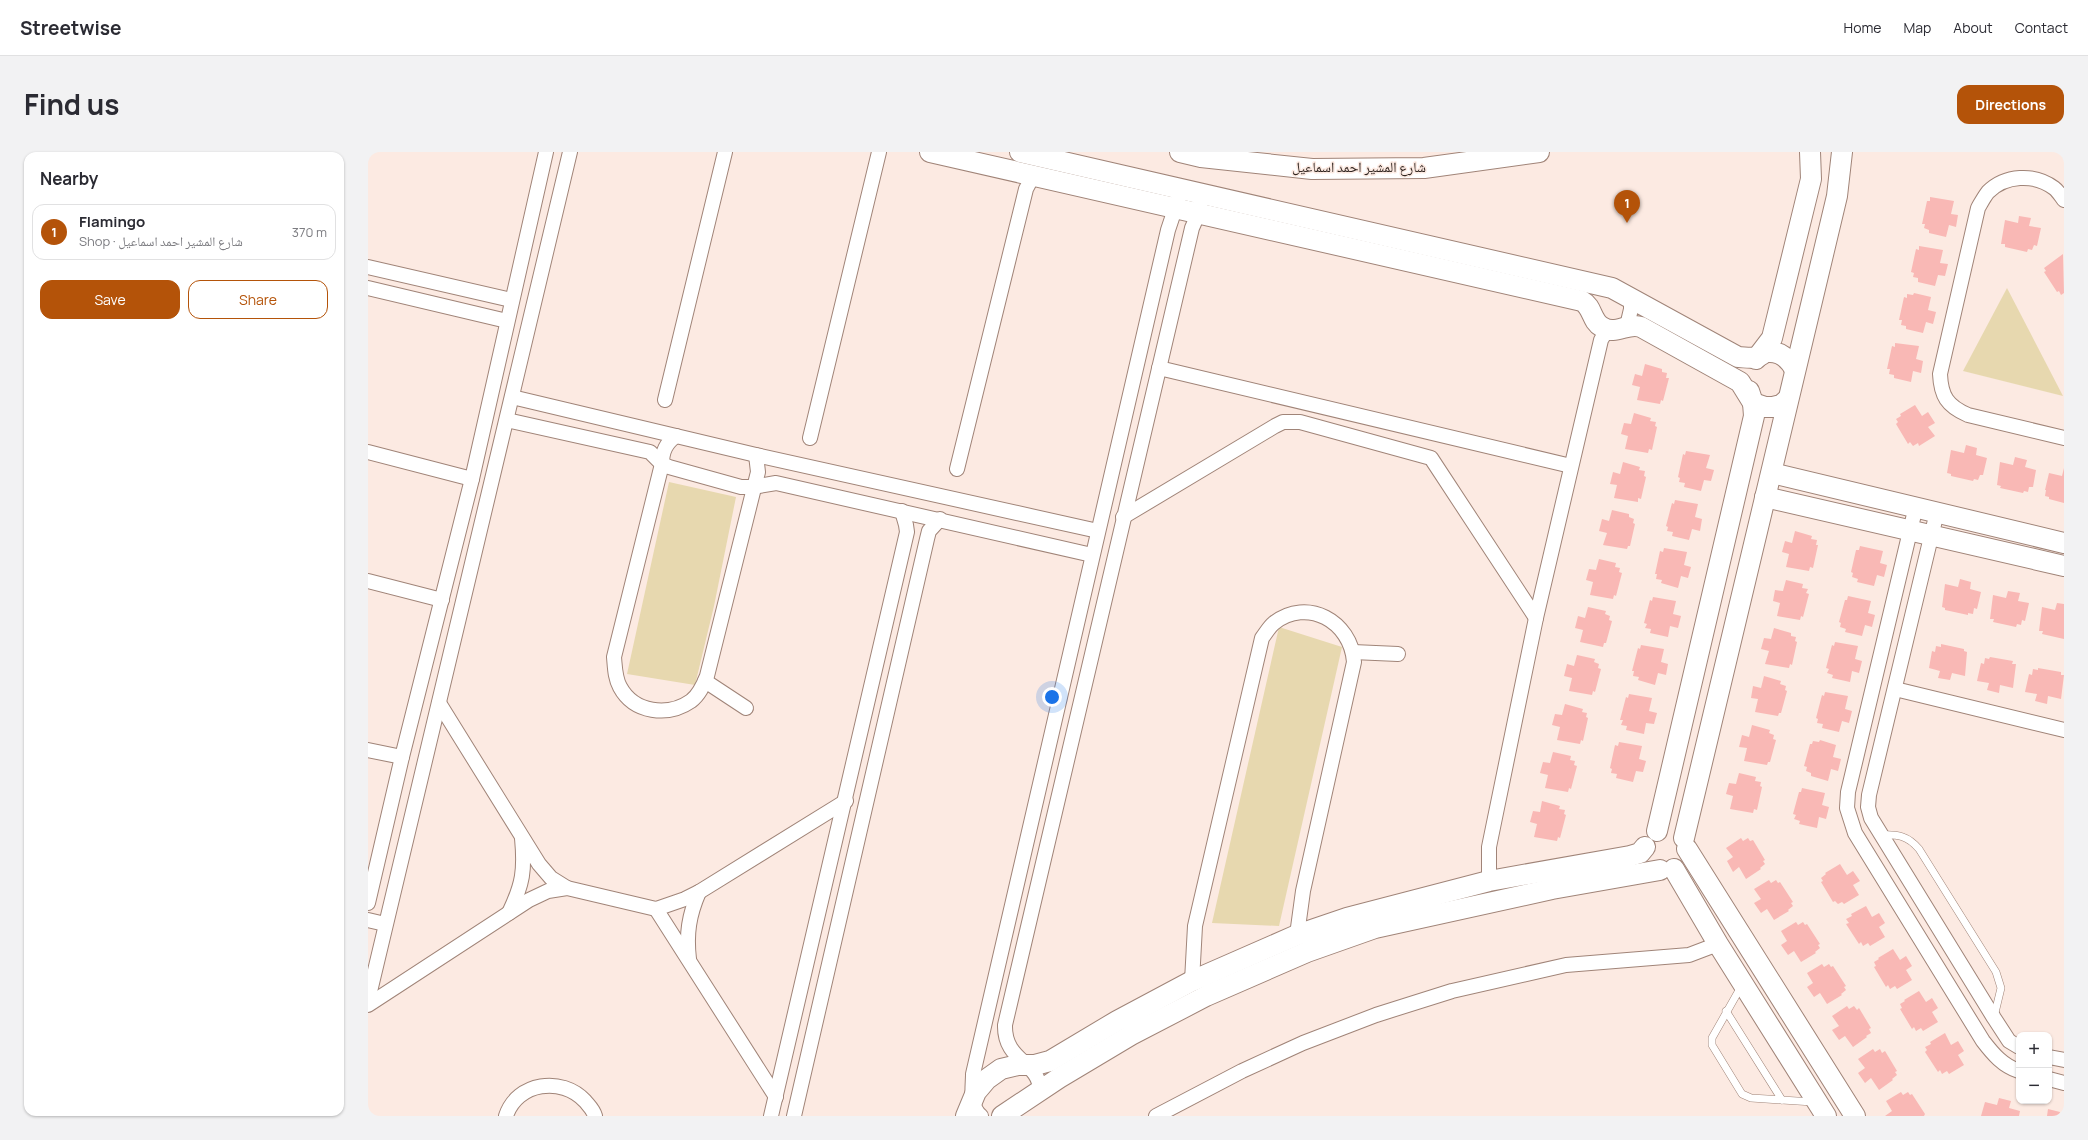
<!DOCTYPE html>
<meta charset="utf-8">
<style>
:root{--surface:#fff;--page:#f2f2f3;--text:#2b2b33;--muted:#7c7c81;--line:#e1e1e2;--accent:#b45309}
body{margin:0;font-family:Manrope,"Noto Naskh Arabic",sans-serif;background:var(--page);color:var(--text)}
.controls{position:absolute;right:12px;bottom:12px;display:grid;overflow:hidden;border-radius:8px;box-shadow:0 1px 3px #0004}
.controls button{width:36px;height:36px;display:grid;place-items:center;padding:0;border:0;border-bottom:1px solid var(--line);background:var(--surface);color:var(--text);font:20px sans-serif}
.you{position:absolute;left:684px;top:545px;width:14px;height:14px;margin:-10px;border:3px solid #fff;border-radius:50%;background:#1a73e8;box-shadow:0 0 0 6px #1a73e833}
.badge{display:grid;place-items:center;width:26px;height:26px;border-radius:50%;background:var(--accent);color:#fff;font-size:13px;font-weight:700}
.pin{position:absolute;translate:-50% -33px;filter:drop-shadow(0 1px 2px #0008)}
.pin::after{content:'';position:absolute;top:21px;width:14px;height:12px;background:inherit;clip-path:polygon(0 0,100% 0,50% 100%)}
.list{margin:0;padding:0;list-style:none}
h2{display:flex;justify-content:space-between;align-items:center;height:52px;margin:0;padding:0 16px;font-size:17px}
h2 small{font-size:13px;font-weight:400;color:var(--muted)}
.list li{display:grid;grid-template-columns:26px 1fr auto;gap:12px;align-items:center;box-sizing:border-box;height:56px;margin:0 8px 8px;padding:0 8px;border:1px solid var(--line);border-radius:12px}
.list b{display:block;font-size:15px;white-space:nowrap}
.list p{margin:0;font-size:13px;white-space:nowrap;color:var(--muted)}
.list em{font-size:13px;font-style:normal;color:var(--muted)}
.actions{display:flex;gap:8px;padding:12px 16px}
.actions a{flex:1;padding:9px 0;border:1px solid var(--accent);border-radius:12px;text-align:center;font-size:14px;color:var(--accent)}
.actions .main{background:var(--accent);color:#fff}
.map{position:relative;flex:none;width:1696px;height:964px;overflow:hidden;border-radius:12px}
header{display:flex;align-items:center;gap:24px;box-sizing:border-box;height:56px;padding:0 20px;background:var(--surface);border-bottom:1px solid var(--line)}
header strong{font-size:19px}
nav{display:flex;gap:22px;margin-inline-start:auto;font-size:14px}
.intro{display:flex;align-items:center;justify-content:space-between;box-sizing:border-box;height:96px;padding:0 24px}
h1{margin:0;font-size:28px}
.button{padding:10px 18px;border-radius:12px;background:var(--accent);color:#fff;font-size:14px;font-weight:700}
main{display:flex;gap:24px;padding:0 24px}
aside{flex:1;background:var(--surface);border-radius:12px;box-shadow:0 1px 3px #0004}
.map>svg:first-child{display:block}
</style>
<header>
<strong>Streetwise</strong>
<nav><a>Home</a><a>Map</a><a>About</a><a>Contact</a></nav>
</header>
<div class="intro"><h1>Find us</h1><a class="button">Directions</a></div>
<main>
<aside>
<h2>Nearby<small></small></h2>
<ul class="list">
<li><span class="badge">1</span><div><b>Flamingo</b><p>Shop · شارع المشير احمد اسماعيل</p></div><em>370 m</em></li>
</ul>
<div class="actions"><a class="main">Save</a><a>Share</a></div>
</aside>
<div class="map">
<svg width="1696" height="964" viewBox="0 0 1696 964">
<rect width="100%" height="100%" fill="#fceae2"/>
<g fill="#e7d8af">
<polygon points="1639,136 1695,244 1595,219"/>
<polygon points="301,330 368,345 346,454 327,533 259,522"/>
<polygon points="911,475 974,495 911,774 844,771"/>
</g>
<g fill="#f9b8b5">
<polygon points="1562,45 1586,49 1583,62 1590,63 1588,75 1581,73 1578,85 1561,81 1561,78 1556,76 1557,72 1554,72 1559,49 1562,49"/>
<polygon points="1651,64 1663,66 1661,74 1673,76 1669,94 1666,93 1664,98 1660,97 1659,100 1637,95 1637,92 1633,92 1637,68 1650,71"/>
<polygon points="1551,94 1575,98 1572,111 1580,112 1577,124 1570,123 1567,134 1550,130 1550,126 1545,125 1546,121 1543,120 1548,97 1551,98"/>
<polygon points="1695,102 1696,141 1693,143 1691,139 1689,140 1676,120 1678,119 1676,116"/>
<polygon points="1546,141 1563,145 1560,158 1568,160 1565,172 1558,170 1555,181 1538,177 1538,174 1533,173 1534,168 1531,168 1536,145 1539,146 1539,142 1545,143"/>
<polygon points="1527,191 1551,194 1548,207 1555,209 1553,221 1545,219 1543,230 1526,226 1526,223 1521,222 1522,217 1519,217 1524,194 1527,195"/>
<polygon points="1277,212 1294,217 1294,220 1299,221 1298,226 1301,226 1295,249 1293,248 1292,252 1269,248 1272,235 1264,233 1267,222 1274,224"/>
<polygon points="1547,253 1554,264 1560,260 1567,271 1560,275 1567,284 1551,294 1550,291 1545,294 1542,290 1540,292 1528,272 1530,270 1528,267 1533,264 1532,262"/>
<polygon points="1266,261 1283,266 1282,269 1288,270 1287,274 1289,275 1284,298 1281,297 1280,301 1257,297 1260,284 1253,282 1256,271 1263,272"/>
<polygon points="1598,293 1609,296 1608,303 1619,306 1615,323 1612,323 1610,328 1606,327 1605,329 1583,324 1583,322 1579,321 1583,298 1596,301"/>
<polygon points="1318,299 1342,303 1338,316 1346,318 1343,329 1336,328 1333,339 1316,335 1317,331 1311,330 1312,326 1310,325 1315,302 1317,303"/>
<polygon points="1647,305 1659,308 1657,315 1668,318 1665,335 1661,335 1660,340 1656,339 1655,341 1632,336 1633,334 1629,333 1632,310 1645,313"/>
<polygon points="1255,310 1272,315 1271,318 1277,319 1276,324 1278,325 1273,347 1270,346 1270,350 1246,346 1249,333 1242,332 1245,320 1252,322"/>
<polygon points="1696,316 1696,351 1681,347 1681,345 1677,344 1678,338 1677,338 1681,321 1694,324"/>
<polygon points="1307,348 1330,352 1327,365 1334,367 1332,379 1324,377 1321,388 1304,384 1305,380 1299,379 1300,375 1298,374 1304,351 1306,352"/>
<polygon points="1244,358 1261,362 1261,365 1266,367 1265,371 1267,372 1262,394 1260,394 1259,397 1235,393 1239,381 1231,379 1234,367 1241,369"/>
<polygon points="1427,379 1444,384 1443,387 1449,388 1448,393 1450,393 1445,416 1442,415 1441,419 1418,415 1421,402 1414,400 1417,389 1424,391"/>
<polygon points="1492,394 1515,399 1512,411 1519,413 1516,425 1509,423 1506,434 1489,430 1490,427 1484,425 1485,421 1483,420 1488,398 1491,398"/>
<polygon points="1296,396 1319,400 1316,413 1323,415 1320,426 1313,424 1310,436 1293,431 1294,428 1288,427 1289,422 1287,422 1292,399 1295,400"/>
<polygon points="1231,407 1248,411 1247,415 1252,416 1251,420 1254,421 1248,444 1246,443 1245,447 1222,443 1225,430 1218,428 1221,417 1228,418"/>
<polygon points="1592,427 1603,430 1602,437 1613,440 1609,457 1606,456 1605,462 1600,461 1600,463 1577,458 1577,456 1574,455 1577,432 1590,435"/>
<polygon points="1418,428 1435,432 1434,436 1440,437 1438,441 1441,442 1435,465 1433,464 1432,468 1409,464 1412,451 1405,449 1407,438 1415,439"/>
<polygon points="1640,439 1652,441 1650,449 1661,451 1657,469 1654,468 1653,473 1649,472 1648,475 1625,470 1626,467 1622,467 1625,443 1638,446"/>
<polygon points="1480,444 1503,449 1500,461 1507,463 1504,475 1497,473 1494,484 1477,480 1478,477 1472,475 1473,471 1471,470 1477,448 1479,448"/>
<polygon points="1285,445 1308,449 1305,462 1313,464 1310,476 1302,474 1300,485 1282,481 1283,477 1277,476 1279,472 1276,471 1282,448 1284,449"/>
<polygon points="1689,451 1696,452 1696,487 1674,482 1675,479 1671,479 1674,455 1687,458"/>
<polygon points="1220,455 1238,459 1237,462 1242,464 1241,468 1244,469 1238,491 1236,491 1235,495 1212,490 1215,478 1207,476 1210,464 1217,466"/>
<polygon points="1406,476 1423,481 1423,484 1428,485 1427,489 1429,490 1424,513 1422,512 1421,516 1397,512 1401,499 1393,497 1396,486 1403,487"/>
<polygon points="1467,490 1490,494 1487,507 1494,509 1491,521 1484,519 1482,530 1464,526 1465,523 1459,521 1461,517 1458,516 1464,493 1466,494"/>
<polygon points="1573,492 1596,497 1596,499 1599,500 1597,524 1584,521 1582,528 1570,526 1572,519 1561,516 1564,499 1567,500 1568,494 1573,495"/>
<polygon points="1273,493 1296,497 1293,510 1300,512 1298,523 1290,521 1287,533 1270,528 1271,525 1265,524 1266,519 1264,519 1270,496 1272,497"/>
<polygon points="1209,503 1227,507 1226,510 1231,512 1230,516 1233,517 1227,540 1225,539 1224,543 1201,539 1204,526 1196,524 1199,512 1206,514"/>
<polygon points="1622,505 1645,509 1644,512 1648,512 1645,536 1632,533 1631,541 1619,538 1621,531 1609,529 1613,511 1616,512 1617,506 1621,507"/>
<polygon points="1670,516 1693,520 1693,523 1696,523 1693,547 1680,544 1679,552 1667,549 1669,542 1657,540 1661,522 1664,523 1665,517 1670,518"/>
<polygon points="1396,524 1413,529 1412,532 1418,534 1417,538 1419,539 1413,561 1411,561 1410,564 1387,560 1390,547 1383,546 1385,534 1393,536"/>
<polygon points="1457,540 1480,544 1477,557 1484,559 1481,571 1474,569 1471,580 1454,576 1455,572 1449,571 1450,567 1448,566 1454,543 1456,544"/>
<polygon points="1261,542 1284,546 1281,559 1289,561 1286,572 1278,571 1276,582 1258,578 1259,574 1253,573 1255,568 1252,568 1258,545 1260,546"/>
<polygon points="1197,552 1215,557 1214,560 1219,561 1218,565 1220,566 1215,589 1213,588 1212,592 1189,588 1192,575 1184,573 1187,562 1194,563"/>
<polygon points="1384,573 1402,578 1401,581 1406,583 1405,587 1408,588 1402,610 1400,610 1399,613 1376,609 1379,596 1371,595 1374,583 1381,585"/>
<polygon points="1452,588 1468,593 1465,605 1473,607 1470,619 1463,617 1460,629 1443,624 1443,621 1438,619 1439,615 1436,614 1442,592 1444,592 1445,589 1451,590"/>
<polygon points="1251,590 1274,594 1271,607 1278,609 1275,620 1268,619 1265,630 1248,626 1249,622 1243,621 1244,617 1242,616 1247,593 1250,594"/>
<polygon points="1185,600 1203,604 1202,608 1207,609 1206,613 1209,614 1203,637 1201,636 1200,640 1177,636 1180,623 1172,621 1175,610 1182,611"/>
<polygon points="1371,621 1388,625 1387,629 1393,630 1392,634 1394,635 1389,658 1386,657 1385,661 1362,657 1365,644 1358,642 1361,631 1368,632"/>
<polygon points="1434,636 1457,641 1454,653 1461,655 1458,667 1451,665 1449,676 1431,672 1432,669 1426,667 1428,663 1425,662 1431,640 1433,640"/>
<polygon points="1174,649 1192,654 1191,657 1197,658 1196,662 1198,663 1192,686 1190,685 1189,689 1166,685 1169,672 1162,670 1165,659 1172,660"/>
<polygon points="1373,686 1375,689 1380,686 1382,689 1385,688 1397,708 1395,709 1397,712 1392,716 1393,717 1378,727 1371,715 1365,720 1359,709 1365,705 1358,696"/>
<polygon points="1472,712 1479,723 1485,719 1492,729 1485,733 1491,743 1476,752 1474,750 1470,752 1467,749 1465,750 1453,730 1455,729 1453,726 1458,722 1457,721"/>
<polygon points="1401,728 1403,731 1408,728 1410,731 1412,730 1425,750 1423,751 1425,754 1420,758 1421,759 1406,768 1399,757 1393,761 1386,751 1393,747 1386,737"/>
<polygon points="1498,754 1504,765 1511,761 1517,771 1511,775 1517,785 1502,794 1500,791 1495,794 1493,790 1491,792 1478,772 1481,771 1478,767 1484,764 1483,762"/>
<polygon points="1428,770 1430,773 1435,770 1437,773 1439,772 1452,792 1450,793 1452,796 1447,800 1448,801 1433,810 1426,799 1420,803 1413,793 1419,789 1413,779"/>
<polygon points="1525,797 1532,808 1538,804 1544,814 1538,818 1544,828 1529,837 1527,834 1522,837 1520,833 1518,835 1506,815 1508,814 1506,810 1511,807 1510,806"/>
<polygon points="1454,812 1456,815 1461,812 1463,815 1465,814 1478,834 1476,835 1478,838 1473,842 1474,843 1459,852 1452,841 1446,845 1439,835 1445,831 1439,821"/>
<polygon points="1551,839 1558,850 1564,846 1570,856 1564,860 1570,870 1555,879 1553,876 1548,879 1546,875 1544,877 1532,857 1534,856 1532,852 1537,849 1536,848"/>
<polygon points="1479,854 1481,857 1486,854 1489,858 1491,856 1503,876 1501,877 1503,881 1498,884 1499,885 1485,895 1477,884 1471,888 1464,878 1471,874 1464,864"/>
<polygon points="1577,881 1583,893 1590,889 1596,899 1590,903 1596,913 1581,922 1579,919 1574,922 1572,918 1570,920 1557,900 1559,898 1557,895 1563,892 1562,890"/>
<polygon points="1505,897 1507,900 1512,897 1514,901 1517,899 1529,919 1527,920 1529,923 1524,927 1525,928 1511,938 1503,926 1497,931 1490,921 1497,916 1490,907"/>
<polygon points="1533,940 1535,943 1540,940 1542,943 1544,942 1557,962 1556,964 1517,964 1524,959 1518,949"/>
<polygon points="1631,946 1643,949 1641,956 1652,959 1651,964 1613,964 1617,950 1629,953"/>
<polygon points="1680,957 1692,960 1691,964 1679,964"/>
</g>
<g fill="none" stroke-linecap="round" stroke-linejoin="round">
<g stroke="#a08478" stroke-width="8">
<g id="lane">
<path d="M1513,683c17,-1 27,1 38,14l77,123 5,16 -7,29"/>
<polyline points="1374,833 1344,886 1344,893 1374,942 1383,946 1445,950"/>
<polyline points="1358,859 1414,948"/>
</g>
</g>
<g stroke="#a08478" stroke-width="16">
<g id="street">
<path d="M1696,48c-3,-4 -6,-9 -10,-12 -20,-15 -49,-13 -66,4 -4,5 -7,11 -10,16l-38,166c1,22 7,32 28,41l96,23"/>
<polyline points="0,115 143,148"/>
<polyline points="0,136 139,169"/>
<polyline points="1259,174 1263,157 1263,146"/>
<polyline points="791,216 1203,314"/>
<polyline points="144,245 388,303 730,379"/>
<polyline points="297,248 357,0"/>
<polyline points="139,268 282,300 294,312 301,315 373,335 385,335 408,331 724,403"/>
<path d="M308,284c-10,7 -14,15 -14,28l-48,193c1,11 1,21 6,30 14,26 48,30 71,14 8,-6 12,-15 16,-25l51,-204 -2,-17"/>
<polyline points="442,286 511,0"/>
<polyline points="0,300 104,327"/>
<polyline points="589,317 658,37 665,24"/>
<path d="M1548,354l-68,286 -1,16 8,25 128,208c10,13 20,25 36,30"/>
<polyline points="1569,360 1501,643 1500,655 1503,666 1626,866 1641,889 1651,895"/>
<polyline points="755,365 907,274 915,270 932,270 1063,306 1168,466"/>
<polyline points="0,429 74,448"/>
<polyline points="985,500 1030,502"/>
<polyline points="337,529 378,556"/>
<polyline points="1527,537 1696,578"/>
<polyline points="71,551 171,712 183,726 199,736"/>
<polyline points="0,598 34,605"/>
<polyline points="1121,729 1121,695 1168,466 1233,188 1239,178"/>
<polyline points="0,751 34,605 104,327 178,0"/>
<polyline points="288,757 408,945"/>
<path d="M141,761c14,-29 16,-43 13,-75"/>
<polyline points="0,768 17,772"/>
<path d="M321,807c-3,-25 0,-44 10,-67"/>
<path d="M824,829l3,-55 67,-288c4,-5 7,-11 12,-15 33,-26 77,-2 80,39l-51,229 -6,44"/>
<polyline points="0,848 202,0"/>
<polyline points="0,853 161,748 180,739 199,736 288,757 317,747 331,740 478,649"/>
<polyline points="1681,905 1696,908"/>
<polyline points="1681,927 1696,931"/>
<path d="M672,938c-1,-29 -36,-28 -35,-65l187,-797 7,-16 1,-7"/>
<path d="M138,964c11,-34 56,-40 79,-15 4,5 8,8 10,15"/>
<polyline points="403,964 539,380 538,373 534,359"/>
<polyline points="426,964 559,387 561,379 572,367"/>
<path d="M613,964c-12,-10 -8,-28 -8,-42l195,-844 10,-30"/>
<polyline points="788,964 874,919 935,891 1008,863 1084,839 1198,813 1321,803 1350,792"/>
</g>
</g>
<g stroke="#a08478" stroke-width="22">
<g id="secondary">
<path d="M562,0l652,149c11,6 9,20 20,26 14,9 25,-5 39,0l99,55 13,21 12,4h8l8,-2 7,-6"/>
<path d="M652,0l592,136 126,69c6,0 13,2 19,0 4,-1 7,-5 11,-5 13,-1 22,8 27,18"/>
<polyline points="812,0 833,5 944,17 1056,16 1171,0"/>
<polyline points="1388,207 1404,186 1443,27 1442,0"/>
<polyline points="1404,321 1696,391"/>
<polyline points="1397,345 1696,414"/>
<polyline points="1289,679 1386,264 1385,251 1381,239"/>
<polyline points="1316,686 1469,44 1474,0"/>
<polyline points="1319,697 1487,964"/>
<polyline points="1306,717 1350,792 1458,964"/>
<polyline points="598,964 608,940 619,927 633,917 650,913 667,913 682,909 749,869 824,829 929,783 979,766 1121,729 1262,704 1272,701 1277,695"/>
<polyline points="634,964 691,926 763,883 838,844 939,800 1007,776 1184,737 1292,718"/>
</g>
</g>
<use href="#lane" stroke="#fff" stroke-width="7"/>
<use href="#street" stroke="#fff" stroke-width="14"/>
<use href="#secondary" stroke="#fff" stroke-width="20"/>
</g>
<g text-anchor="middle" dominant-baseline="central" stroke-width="3" stroke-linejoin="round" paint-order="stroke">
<g font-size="14" fill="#302520" stroke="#fceae2">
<text x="991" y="14">شارع المشير احمد اسماعيل</text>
</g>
</g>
</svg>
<div class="controls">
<button>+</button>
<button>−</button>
</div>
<div class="you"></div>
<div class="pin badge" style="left:1259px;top:71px">1</div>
</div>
</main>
